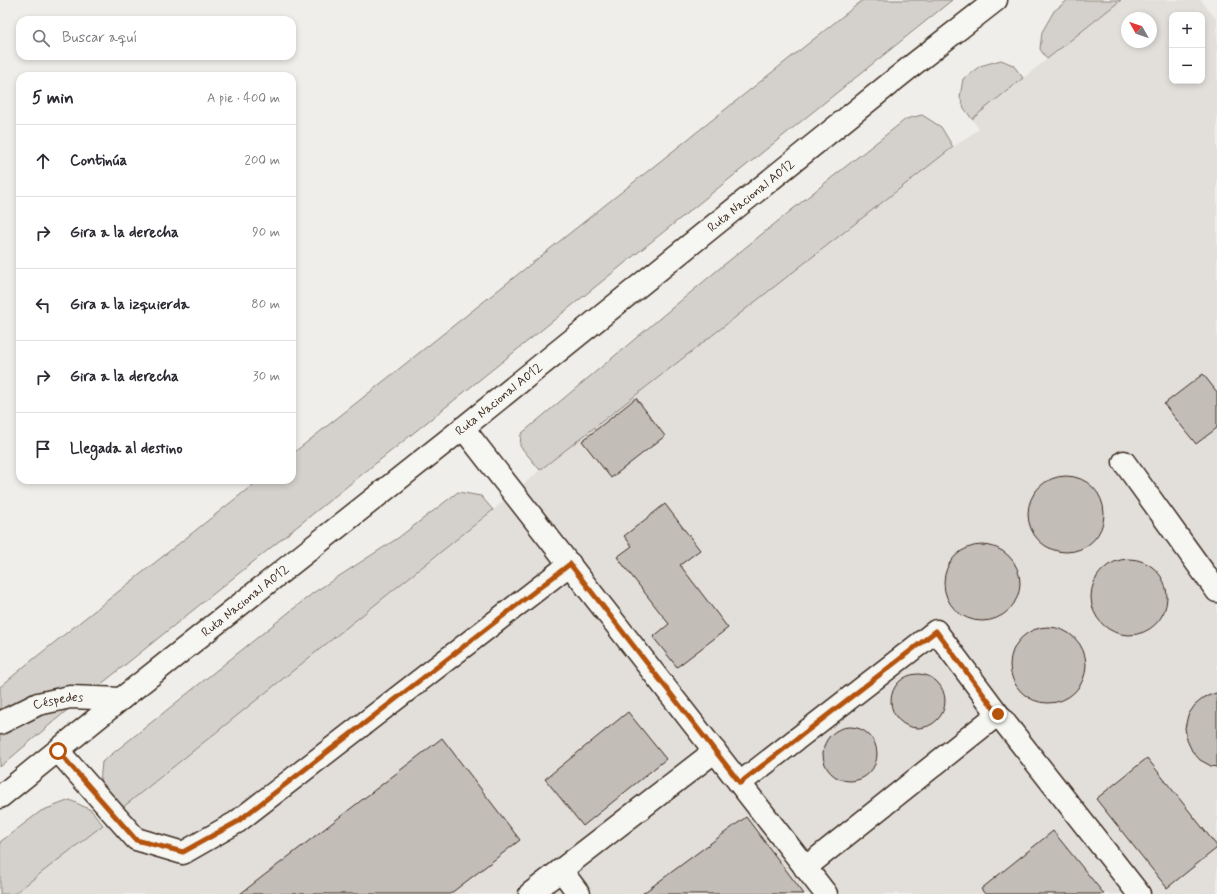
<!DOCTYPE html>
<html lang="es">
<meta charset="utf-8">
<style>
:root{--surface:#fff;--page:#f7f7f7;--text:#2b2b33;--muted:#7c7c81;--line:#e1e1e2}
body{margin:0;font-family:Mynerve,sans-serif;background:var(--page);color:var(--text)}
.controls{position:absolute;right:12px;top:12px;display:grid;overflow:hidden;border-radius:8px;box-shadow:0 2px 6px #0003}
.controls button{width:36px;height:36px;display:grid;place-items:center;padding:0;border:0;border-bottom:1px solid var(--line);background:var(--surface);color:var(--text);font:20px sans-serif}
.compass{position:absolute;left:1121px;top:12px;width:36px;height:36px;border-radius:50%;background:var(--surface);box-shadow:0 2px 6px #0003;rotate:310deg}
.stop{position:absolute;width:12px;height:12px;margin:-9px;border:3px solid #b45309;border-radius:50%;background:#fff}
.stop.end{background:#b45309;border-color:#fff;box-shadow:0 1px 4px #0008}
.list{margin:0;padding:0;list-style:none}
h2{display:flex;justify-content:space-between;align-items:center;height:52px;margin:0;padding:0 16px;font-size:17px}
h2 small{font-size:13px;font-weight:400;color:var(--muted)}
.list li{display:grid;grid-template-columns:26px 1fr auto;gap:12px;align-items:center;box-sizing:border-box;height:72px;padding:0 16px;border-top:1px solid var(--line)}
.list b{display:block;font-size:15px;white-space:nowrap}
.list em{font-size:13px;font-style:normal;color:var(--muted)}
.icon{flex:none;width:22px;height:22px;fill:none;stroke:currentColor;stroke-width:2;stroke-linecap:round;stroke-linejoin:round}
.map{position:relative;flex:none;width:1217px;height:894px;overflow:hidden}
.search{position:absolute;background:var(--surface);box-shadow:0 2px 6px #0003;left:16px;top:16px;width:280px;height:44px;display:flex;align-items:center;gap:10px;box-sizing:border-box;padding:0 14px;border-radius:12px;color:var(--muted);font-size:15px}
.panel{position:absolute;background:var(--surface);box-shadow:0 2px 6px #0003;left:16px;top:72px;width:280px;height:412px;border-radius:12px}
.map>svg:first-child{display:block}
</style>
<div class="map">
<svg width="1217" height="894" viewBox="0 0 1217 894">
<rect width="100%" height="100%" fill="#efeeea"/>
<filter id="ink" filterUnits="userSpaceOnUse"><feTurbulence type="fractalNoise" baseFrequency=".025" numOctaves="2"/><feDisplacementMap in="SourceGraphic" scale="8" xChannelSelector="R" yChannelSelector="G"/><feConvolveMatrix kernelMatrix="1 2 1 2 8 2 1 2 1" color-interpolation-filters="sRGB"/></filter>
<g filter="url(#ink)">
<path fill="#e2dfdb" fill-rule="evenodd" d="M1121,0h80l16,20v874h-1203l89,-69 19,-17 371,-298 47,-40 413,-323 26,-18 -7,-10zM1172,15h30v66h-30zM1127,18h24v24h-24z"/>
<g fill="#d4d1cc" stroke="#887e75">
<polygon points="863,0 952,0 100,685 73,689 0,715 0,687 26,665 259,480 292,480 292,454"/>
<polygon points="1068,0 1121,0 1047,59 1040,49 1042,32 1054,11"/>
<polygon points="1001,60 1013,65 1023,78 972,119 964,108 960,97 963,79 980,66"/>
<polygon points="922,115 941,127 953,147 540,470 520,446 521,434 720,268 830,179 906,119"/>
<polygon points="458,492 481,496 493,510 122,808 100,783 102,762 313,593 398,538"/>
<polygon points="72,706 0,767 0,735 27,723 46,712"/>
<polygon points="70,800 91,810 103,825 14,894 0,894 0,842 41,811"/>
</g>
<g fill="#c2bdb7" stroke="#3b2a1e">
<polygon points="1203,374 1217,392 1217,428 1196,444 1164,404"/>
<polygon points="636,398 665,436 611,478 582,441"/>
<circle cx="1066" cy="514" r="38"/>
<polygon points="665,504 700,550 680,565 728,628 677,667 653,637 669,624 617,557 632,546 624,536"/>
<circle cx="982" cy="583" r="38"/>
<circle cx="1129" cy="597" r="38"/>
<circle cx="1048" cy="665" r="38"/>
<circle cx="918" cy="701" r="27"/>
<polygon points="1216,693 1217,693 1217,767 1211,766 1200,760 1192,751 1187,740 1185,728 1188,715 1195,705 1205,697"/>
<polygon points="628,712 666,759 583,826 545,779"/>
<circle cx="850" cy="754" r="27"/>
<polygon points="442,738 520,840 450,894 240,894"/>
<polygon points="1147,758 1217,846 1217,848 1167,888 1096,799"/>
<polygon points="746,817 804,894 642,894"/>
<polygon points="1053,831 1104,894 985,894 981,889"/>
</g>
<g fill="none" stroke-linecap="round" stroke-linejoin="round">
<g stroke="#3b2a1e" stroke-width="25">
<g id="minor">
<polyline points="463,428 826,894"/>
<polyline points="1124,462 1217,591"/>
<path id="s1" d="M0,723l38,-19 32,-7 51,2"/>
<polyline points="58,751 136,839 183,853 237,822 570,564"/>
<polyline points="740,783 936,631 998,714 1139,894"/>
<polyline points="805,868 998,714"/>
<polyline points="561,870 579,894"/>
<polyline points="530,894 715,751"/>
</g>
</g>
<g stroke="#3b2a1e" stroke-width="25">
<g id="highway">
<path id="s2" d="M0,797l121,-98 342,-271 451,-364 82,-64"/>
</g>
</g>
<use href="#minor" stroke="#f6f6f2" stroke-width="22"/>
<use href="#highway" stroke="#f6f6f2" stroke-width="22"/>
</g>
</g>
<g fill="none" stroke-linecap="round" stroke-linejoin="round" filter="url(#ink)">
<polyline stroke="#b45309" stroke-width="5" points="58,751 136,840 183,852 237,822 570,564 740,783 936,631 998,714"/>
</g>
<g text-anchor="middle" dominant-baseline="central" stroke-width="3" stroke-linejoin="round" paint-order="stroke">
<g font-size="13" fill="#3b2a1e" stroke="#f6f6f2">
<text stroke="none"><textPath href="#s2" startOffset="962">Ruta Nacional A012</textPath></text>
<text stroke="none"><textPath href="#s2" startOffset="638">Ruta Nacional A012</textPath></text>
<text stroke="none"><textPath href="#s2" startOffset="314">Ruta Nacional A012</textPath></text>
<text stroke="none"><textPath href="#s1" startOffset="63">Céspedes</textPath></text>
</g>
</g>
</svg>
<div class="controls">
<button>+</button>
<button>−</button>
</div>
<svg class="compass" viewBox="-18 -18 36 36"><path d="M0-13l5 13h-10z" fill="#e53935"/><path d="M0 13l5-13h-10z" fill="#7c7c81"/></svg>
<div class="stop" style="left:58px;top:751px"></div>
<div class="stop end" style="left:998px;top:714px"></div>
<div class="search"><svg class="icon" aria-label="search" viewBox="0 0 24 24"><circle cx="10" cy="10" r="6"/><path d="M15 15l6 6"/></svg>Buscar aquí</div>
<section class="panel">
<h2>5 min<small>A pie · 400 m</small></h2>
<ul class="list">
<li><svg class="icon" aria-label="ahead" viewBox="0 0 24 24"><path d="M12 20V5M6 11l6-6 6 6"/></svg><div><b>Continúa</b></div><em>200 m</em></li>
<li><svg class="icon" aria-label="right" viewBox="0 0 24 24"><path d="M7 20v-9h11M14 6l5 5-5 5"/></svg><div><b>Gira a la derecha</b></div><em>90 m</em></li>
<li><svg class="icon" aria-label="left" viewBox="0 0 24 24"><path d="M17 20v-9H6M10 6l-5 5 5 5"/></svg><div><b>Gira a la izquierda</b></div><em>80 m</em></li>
<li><svg class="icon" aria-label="right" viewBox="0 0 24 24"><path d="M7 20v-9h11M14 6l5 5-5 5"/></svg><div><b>Gira a la derecha</b></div><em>30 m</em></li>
<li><svg class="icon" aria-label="arrive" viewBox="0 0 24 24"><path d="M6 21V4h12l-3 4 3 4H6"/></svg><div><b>Llegada al destino</b></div></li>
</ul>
</section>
</div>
